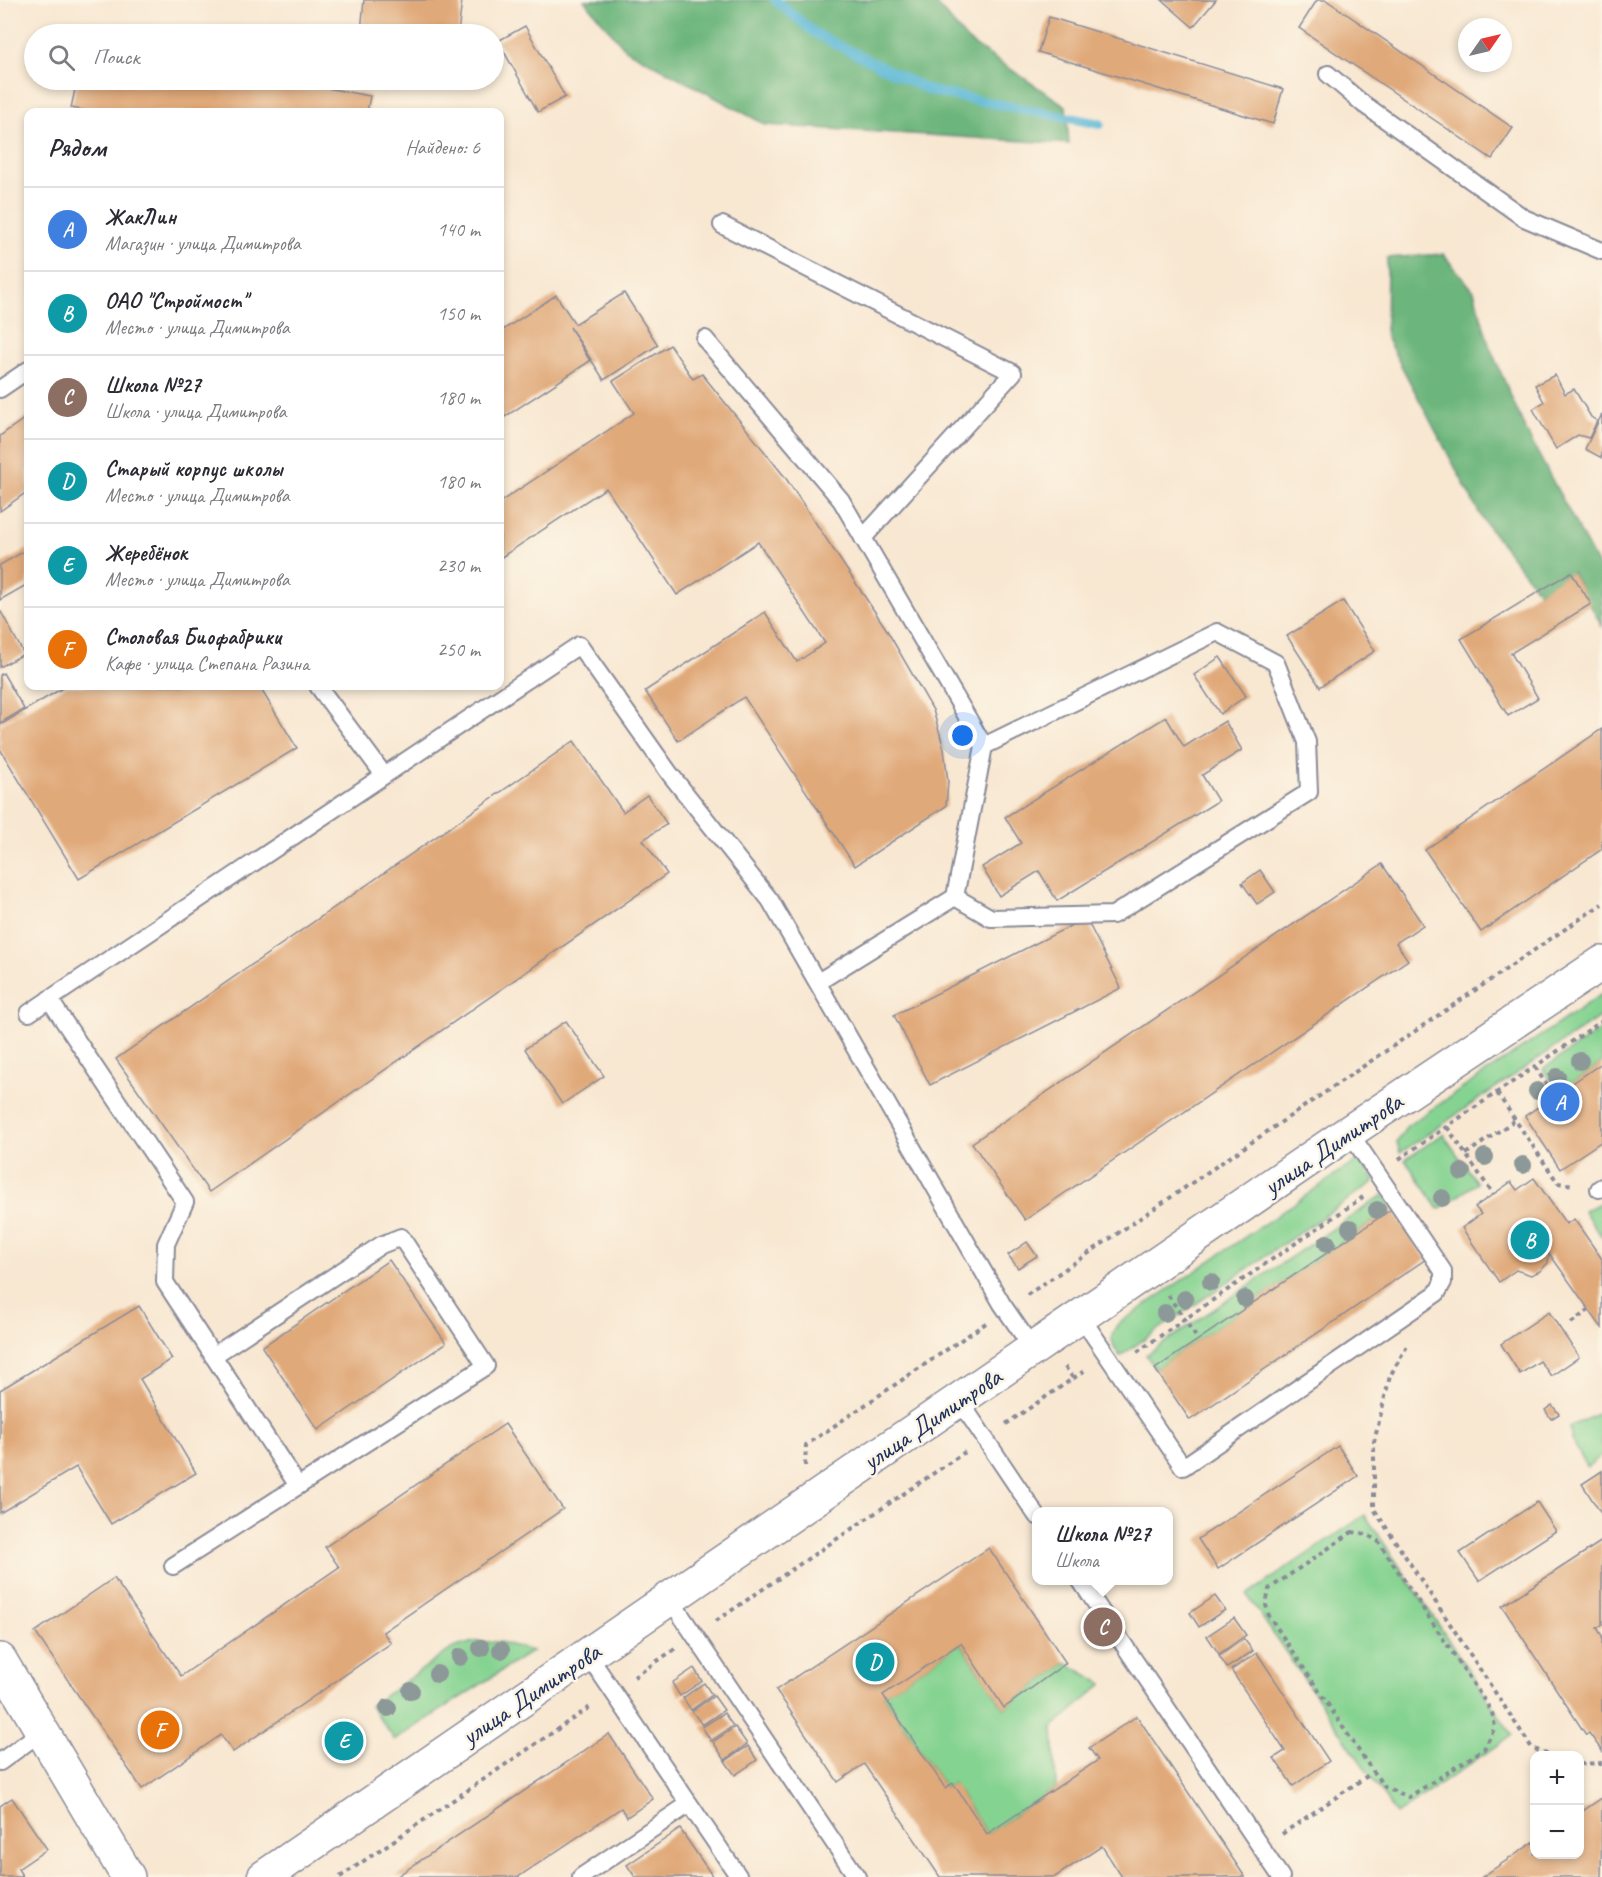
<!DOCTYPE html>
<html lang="ru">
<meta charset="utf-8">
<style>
:root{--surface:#fff;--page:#f7f7f7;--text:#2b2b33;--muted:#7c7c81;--line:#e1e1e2;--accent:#b5179e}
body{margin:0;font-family:Caveat,sans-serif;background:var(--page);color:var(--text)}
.controls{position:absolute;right:18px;bottom:18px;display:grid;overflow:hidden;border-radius:12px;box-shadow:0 3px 9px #0003}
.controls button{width:54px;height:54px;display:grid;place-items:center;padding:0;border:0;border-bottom:2px solid var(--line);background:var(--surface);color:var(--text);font:30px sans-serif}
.compass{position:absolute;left:1458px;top:18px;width:54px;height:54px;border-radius:50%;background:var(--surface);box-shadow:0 3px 9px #0003;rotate:56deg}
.you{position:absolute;left:963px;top:736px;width:21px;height:21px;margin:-15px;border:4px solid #fff;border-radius:50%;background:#1a73e8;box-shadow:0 0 0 9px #1a73e833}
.badge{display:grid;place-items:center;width:39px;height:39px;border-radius:50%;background:var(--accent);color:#fff;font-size:20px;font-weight:700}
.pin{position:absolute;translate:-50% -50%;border:3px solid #fff;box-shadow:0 2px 6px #0006}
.popup{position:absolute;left:1032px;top:1507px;width:141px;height:78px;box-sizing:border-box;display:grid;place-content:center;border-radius:12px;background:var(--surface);filter:drop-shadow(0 2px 4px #0005);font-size:20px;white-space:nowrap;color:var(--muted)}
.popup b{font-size:22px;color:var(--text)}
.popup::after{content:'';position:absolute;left:50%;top:100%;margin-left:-12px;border:12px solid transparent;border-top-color:var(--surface)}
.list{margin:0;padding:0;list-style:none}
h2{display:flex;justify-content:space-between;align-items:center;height:78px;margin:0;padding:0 24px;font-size:26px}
h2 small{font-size:20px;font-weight:400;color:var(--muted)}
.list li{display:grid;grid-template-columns:39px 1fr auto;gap:18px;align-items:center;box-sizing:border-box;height:84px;padding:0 24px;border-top:2px solid var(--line)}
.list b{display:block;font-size:22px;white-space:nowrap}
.list p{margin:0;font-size:20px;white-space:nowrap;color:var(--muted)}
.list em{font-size:20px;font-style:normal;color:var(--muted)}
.icon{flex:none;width:33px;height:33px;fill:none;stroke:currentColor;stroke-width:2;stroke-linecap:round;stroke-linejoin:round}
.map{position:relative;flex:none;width:1602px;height:1877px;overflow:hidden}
.search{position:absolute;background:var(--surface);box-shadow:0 3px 9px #0003;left:24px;top:24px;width:480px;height:66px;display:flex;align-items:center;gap:15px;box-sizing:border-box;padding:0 21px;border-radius:33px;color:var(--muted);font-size:22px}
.panel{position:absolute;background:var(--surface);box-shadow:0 3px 9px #0003;left:24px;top:108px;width:480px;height:582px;border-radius:12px}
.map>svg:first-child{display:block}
</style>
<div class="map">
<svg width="1602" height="1877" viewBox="0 0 1602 1877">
<rect width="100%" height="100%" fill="#fcf5e5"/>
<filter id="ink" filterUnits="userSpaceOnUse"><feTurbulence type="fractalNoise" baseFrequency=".0167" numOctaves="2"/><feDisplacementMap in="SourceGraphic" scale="12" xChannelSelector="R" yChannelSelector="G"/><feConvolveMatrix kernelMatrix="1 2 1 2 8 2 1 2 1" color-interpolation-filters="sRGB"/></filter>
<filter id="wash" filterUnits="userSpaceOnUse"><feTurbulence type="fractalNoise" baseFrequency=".008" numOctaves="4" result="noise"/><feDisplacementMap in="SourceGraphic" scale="24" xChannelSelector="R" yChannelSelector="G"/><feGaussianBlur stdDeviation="1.35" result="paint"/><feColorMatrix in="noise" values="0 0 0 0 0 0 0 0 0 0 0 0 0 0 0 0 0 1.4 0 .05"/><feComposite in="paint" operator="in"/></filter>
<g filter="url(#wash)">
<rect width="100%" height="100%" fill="#f8e7d1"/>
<g fill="#85d391" stroke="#508178" stroke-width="1.5">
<polygon points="1602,994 1602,1015 1400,1153 1397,1142 1407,1126"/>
<polygon points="1602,1029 1602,1063 1559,1093 1543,1069"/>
<polygon points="1443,1134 1477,1183 1439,1209 1405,1160"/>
<path d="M1359,1159l16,22 -255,175c-8,-11 -12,-20 -2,-32z"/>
<polygon points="1383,1195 1392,1209 1155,1369 1146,1355"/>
<polygon points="1602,1202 1602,1237 1584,1211"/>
<polygon points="1602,1412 1602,1455 1587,1467 1572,1440 1569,1427"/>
<polygon points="1365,1515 1512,1735 1396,1814 1247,1595"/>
<polygon points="473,1642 500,1642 532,1651 395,1740 370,1706 453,1648"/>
<polygon points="961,1643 1004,1708 1066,1663 1103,1684 1053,1727 1056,1788 987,1834 953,1783 945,1788 883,1695"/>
</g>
<g fill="#6cb57b" stroke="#44726c" stroke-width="1.5">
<polygon points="584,0 933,0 968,41 1066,106 1069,144 766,125 625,49"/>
<polygon points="1443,254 1474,291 1489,345 1526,431 1602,573 1602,626 1572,572 1539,592 1483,520 1386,337 1387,258"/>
</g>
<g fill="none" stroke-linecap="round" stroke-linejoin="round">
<polyline stroke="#58b7d6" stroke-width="10" points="775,0 816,34 930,91 1100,124"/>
</g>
<g id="blocks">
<g fill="#e0a979">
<polygon points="364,0 462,0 458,34 383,34 361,32"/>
<polygon points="1162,0 1216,0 1193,27"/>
<polygon points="1317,0 1326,0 1513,128 1492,159 1299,28"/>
<polygon points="1049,17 1283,89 1273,124 1038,52"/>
<polygon points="525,26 565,97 538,112 498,41"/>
<polygon points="77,80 283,80 370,96 367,112 95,112 71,108"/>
<polygon points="624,293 658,345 604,380 570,327 590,361 500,420 500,332 556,295 575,324"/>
<polygon points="670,345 693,379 702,374 785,477 885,627 933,710 944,749 948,782 946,806 855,866 744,697 678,741 645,691 765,612 797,662 825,643 758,542 677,595 606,488 500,558 500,502 634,413 613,381"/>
<polygon points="1555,375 1565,394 1574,389 1591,417 1597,421 1589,438 1578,435 1556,449 1533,409 1544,402 1535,385"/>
<polygon points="1602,414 1602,458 1585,449"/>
<polygon points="28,416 28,491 0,511 0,436"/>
<polygon points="28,549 28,584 0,600 0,565"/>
<polygon points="1571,572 1591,604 1511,653 1538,698 1508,716 1461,639"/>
<polygon points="1343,601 1375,651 1320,687 1287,636"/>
<polygon points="0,610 24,654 0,667"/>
<polygon points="1220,657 1246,696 1220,714 1194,675"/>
<polygon points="3,673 24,709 0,723 0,675"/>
<polygon points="66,686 259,686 297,748 79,879 0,749 0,725"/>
<polygon points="1166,717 1184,747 1225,721 1242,750 1202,775 1218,801 1057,901 1039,871 999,896 982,867 1021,843 1005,817"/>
<polygon points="1602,729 1602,849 1481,932 1425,850"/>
<polygon points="574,741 623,812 647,795 667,824 643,840 667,874 209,1192 116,1059"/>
<polygon points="1382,864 1423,925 1396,943 1408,960 1025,1220 972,1143"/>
<polygon points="1260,870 1275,892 1257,904 1242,883"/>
<polygon points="1086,918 1121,988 930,1085 894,1015"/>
<polygon points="566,1021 604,1076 562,1104 525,1049"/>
<polygon points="1602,1063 1602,1141 1560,1169 1525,1116"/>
<polygon points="1534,1178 1566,1224 1574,1219 1602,1259 1602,1328 1549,1253 1548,1263 1540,1271 1531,1275 1516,1270 1499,1282 1462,1228 1481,1214 1475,1207 1511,1182 1517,1190"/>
<polygon points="1392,1209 1426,1259 1190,1420 1155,1369"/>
<polygon points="1027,1242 1037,1256 1018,1268 1008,1255"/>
<polygon points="389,1260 446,1343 318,1430 262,1347"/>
<polygon points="139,1306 172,1359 140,1379 196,1473 111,1524 76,1467 0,1513 0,1390"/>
<polygon points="1549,1312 1579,1357 1551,1376 1540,1361 1520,1374 1501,1344"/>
<polygon points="1552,1405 1559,1414 1551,1419 1545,1410"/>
<polygon points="505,1424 563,1509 383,1632 391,1643 233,1752 221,1735 142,1789 35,1632 114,1578 181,1676 339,1567 325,1547"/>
<polygon points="1338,1446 1358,1476 1218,1569 1198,1539"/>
<polygon points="1602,1471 1602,1515 1582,1484"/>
<polygon points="1537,1502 1556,1531 1479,1581 1460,1553"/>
<polygon points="1602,1541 1602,1625 1597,1628 1602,1636 1602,1751 1589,1733 1586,1735 1502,1606"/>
<polygon points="989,1548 1066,1663 1004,1708 961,1643 883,1695 945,1788 953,1783 987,1834 1098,1760 1089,1748 1137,1716 1245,1877 1122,1877 1102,1846 1055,1877 940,1877 864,1764 838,1782 776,1690"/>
<polygon points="1215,1596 1225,1610 1199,1627 1190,1613"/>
<polygon points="1234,1618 1246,1635 1219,1654 1207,1636"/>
<polygon points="1244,1639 1253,1651 1227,1668 1219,1656"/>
<polygon points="1257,1653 1329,1761 1293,1786 1274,1758 1285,1751 1231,1670"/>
<polygon points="694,1668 702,1681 680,1696 672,1683"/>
<polygon points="704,1683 712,1695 691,1710 683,1698"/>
<polygon points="714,1696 724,1710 702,1725 692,1711"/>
<polygon points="724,1713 733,1726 711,1741 702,1727"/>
<polygon points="735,1727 747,1744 725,1760 713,1742"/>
<polygon points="609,1734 653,1799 627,1817 621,1808 518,1877 396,1877"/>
<polygon points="748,1746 757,1760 735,1775 725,1761"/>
<polygon points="12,1798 47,1849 18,1869 23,1877 0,1877 0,1806"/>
<polygon points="1602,1798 1601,1877 1482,1877 1534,1842 1534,1854 1580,1854 1580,1813"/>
<polygon points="680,1829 713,1877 635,1877 627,1865"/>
</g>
</g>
</g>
<g filter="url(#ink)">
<use href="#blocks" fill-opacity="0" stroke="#8a8b98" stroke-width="1.5"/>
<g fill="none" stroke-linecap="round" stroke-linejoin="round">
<g stroke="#8a8b98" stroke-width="20">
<g id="lane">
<polyline points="1328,74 1362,103 1524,218 1602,251"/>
<polyline points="722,225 1013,373 863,538"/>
<polyline points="705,339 841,500 984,746"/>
<polyline points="0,389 28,370"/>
<polyline points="318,686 384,775"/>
<polyline points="818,982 955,897 984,746 1217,632 1276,663 1307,742 1309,792 1113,915 991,918 955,897"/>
<polyline points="49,999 185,1202 166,1244 165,1282 298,1486 173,1566"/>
<polyline points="29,1013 579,645 670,774 770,900 1002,1304 1033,1349"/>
<polyline points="1599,1189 1602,1187"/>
<polyline points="1081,1317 1183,1467 1437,1293 1443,1282 1443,1271 1349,1132"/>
<polyline points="213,1356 381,1245 401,1237 486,1366 298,1486"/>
<polyline points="959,1400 1037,1516"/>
<polyline points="1080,1580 1281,1877"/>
<polyline points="670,1599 857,1877"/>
<polyline points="588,1655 739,1877"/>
<polyline points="0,1762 41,1732"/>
<polyline points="581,1877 689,1804"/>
</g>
</g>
<g stroke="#8a8b98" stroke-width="36">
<g id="secondary">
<polyline points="0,1660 128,1877"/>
<polyline points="264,1877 1349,1132 1602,963"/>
</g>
</g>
<g stroke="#8a8b98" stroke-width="4" stroke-dasharray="4.5 4.5" stroke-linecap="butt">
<polyline points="1535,1067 1554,1096"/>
<polyline points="1497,1093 1558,1183 1574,1185"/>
<polyline points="1447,1127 1493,1194"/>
<polyline points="1466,1154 1515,1120"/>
<polyline points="1399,1159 1602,1021"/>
<polyline points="1027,1295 1602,904"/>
<polyline points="1168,1295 1198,1340"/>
<polyline points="1571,1323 1589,1310"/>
<polyline points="1407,1346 1390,1376 1374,1442 1374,1509 1532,1748 1551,1756"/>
<polyline points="1137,1352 1363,1197"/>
<polyline points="1065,1367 1073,1378"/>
<polyline points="1006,1424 1087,1369"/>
<polyline points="805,1466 806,1445 986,1323"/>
<polygon points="1352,1532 1366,1534 1378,1541 1492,1712 1495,1727 1484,1749 1409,1797 1385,1787 1373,1772 1269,1616 1266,1605 1269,1589"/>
<polyline points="716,1621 965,1452"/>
<polyline points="634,1677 675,1649"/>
<polyline points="1580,1764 1602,1763"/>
<polyline points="1282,1834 1373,1772"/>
<polyline points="340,1877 593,1705"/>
</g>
<use href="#lane" stroke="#fff" stroke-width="16"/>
<use href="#secondary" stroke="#fff" stroke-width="33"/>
</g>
<g fill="#8d9899">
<circle cx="1580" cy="1061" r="9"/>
<circle cx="1557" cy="1077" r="9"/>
<circle cx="1537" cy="1091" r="9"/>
<circle cx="1485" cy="1157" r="9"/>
<circle cx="1523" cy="1165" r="9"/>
<circle cx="1462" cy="1172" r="9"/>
<circle cx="1442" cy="1198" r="9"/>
<circle cx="1377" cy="1210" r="9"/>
<circle cx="1350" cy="1228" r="9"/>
<circle cx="1327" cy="1243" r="9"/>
<circle cx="1211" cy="1282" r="9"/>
<circle cx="1185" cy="1299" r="9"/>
<circle cx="1245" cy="1299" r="9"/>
<circle cx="1165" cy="1313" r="9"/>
<circle cx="481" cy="1648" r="9"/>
<circle cx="501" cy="1650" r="9"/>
<circle cx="460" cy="1657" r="9"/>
<circle cx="437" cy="1674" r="9"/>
<circle cx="411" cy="1691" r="9"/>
<circle cx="388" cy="1708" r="9"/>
</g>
</g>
<g text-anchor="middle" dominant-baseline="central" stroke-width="5" stroke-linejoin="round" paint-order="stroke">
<g font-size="26" fill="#1b2f5e" stroke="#fcf5e5">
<text transform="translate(1333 1144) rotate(-34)">улица Димитрова</text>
<text transform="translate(932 1419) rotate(-34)">улица Димитрова</text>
<text transform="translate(531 1694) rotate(-34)">улица Димитрова</text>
</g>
</g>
</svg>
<div class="controls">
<button>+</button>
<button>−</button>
</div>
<svg class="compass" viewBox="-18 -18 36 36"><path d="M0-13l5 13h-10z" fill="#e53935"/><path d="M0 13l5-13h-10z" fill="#7c7c81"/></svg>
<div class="you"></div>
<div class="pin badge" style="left:1560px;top:1102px;background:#3f7fe0">A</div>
<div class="pin badge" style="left:1530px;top:1240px;background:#0f9aa8">B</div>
<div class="pin badge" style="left:1103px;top:1627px;background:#8d6e63">C</div>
<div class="popup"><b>Школа №27</b>Школа</div>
<div class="pin badge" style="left:875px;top:1662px;background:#0f9aa8">D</div>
<div class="pin badge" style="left:344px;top:1741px;background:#0f9aa8">E</div>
<div class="pin badge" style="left:160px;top:1730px;background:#e8710a">F</div>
<div class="search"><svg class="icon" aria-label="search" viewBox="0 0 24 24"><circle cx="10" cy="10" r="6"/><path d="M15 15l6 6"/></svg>Поиск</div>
<section class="panel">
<h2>Рядом<small>Найдено: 6</small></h2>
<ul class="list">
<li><span class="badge" style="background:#3f7fe0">A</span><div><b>ЖакЛин</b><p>Магазин · улица Димитрова</p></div><em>140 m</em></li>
<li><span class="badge" style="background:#0f9aa8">B</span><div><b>ОАО &quot;Строймост&quot;</b><p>Место · улица Димитрова</p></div><em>150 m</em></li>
<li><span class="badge" style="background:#8d6e63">C</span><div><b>Школа №27</b><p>Школа · улица Димитрова</p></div><em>180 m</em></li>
<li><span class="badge" style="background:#0f9aa8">D</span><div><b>Старый корпус школы</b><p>Место · улица Димитрова</p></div><em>180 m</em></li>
<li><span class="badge" style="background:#0f9aa8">E</span><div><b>Жеребёнок</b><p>Место · улица Димитрова</p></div><em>230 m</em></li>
<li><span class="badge" style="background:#e8710a">F</span><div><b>Столовая Биофабрики</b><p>Кафе · улица Степана Разина</p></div><em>250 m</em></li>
</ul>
</section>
</div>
